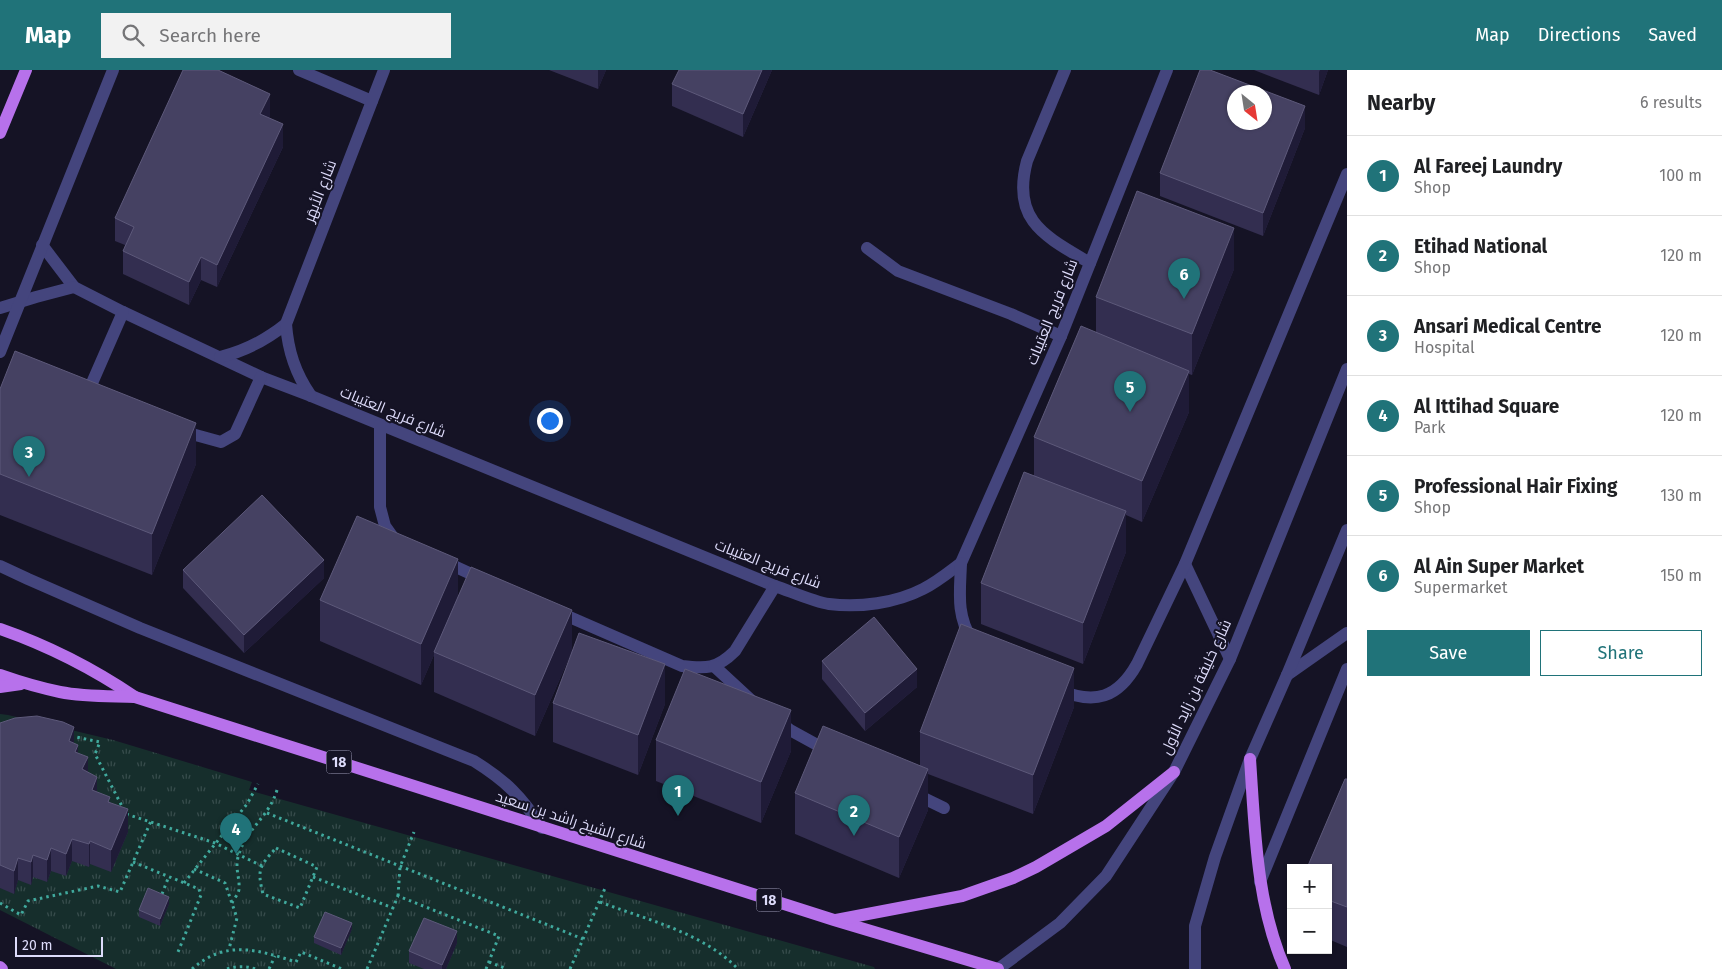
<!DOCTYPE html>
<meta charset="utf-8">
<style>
:root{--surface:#fff;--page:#f2f2f2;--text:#202124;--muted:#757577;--line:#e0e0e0;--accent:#207379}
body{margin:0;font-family:"Fira Sans",Cairo,sans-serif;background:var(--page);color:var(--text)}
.controls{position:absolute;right:15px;bottom:15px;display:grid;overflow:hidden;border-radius:0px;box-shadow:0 1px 4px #0004}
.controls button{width:45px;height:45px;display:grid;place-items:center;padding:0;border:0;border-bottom:1px solid var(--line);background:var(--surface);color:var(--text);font:25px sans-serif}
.compass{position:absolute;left:1227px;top:15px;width:45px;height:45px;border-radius:50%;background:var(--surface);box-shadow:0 1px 4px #0004;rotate:150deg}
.scale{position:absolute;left:15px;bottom:12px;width:88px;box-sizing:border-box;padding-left:5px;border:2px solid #dddbfa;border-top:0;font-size:14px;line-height:18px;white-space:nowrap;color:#dddbfa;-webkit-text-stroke:4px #151325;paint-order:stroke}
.you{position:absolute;left:549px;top:350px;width:18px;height:18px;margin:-12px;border:4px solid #fff;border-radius:50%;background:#1a73e8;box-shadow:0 0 0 8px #1a73e833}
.badge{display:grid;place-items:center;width:32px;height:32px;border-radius:50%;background:var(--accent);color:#fff;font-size:16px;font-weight:700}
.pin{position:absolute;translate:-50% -41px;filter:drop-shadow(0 1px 2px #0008)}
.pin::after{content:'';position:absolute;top:26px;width:18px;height:15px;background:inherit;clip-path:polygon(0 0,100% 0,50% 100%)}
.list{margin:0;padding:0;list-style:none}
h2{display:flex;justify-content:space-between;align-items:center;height:65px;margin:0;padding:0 20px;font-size:21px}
h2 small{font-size:16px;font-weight:400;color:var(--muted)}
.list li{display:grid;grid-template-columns:32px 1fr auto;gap:15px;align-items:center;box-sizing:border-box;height:80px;padding:0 20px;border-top:1px solid var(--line)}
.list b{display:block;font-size:19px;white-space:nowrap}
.list p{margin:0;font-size:16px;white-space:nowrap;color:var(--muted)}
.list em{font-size:16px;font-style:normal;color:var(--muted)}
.actions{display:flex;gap:10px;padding:15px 20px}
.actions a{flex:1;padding:11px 0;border:1px solid var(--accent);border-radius:0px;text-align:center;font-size:18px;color:var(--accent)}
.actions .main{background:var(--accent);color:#fff}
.icon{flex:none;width:28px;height:28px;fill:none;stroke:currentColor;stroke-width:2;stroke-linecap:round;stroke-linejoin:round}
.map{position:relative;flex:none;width:1347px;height:899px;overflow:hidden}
header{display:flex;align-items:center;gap:30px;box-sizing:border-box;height:70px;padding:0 25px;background:var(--accent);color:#fff}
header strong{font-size:24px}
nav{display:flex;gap:28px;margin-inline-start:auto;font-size:18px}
.search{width:350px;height:45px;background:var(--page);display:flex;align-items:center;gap:12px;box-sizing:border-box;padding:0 18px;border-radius:0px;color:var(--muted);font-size:19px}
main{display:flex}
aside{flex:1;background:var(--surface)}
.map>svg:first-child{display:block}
</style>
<header>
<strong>Map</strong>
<div class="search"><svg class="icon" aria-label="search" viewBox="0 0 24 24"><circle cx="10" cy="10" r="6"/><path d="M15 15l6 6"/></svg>Search here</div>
<nav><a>Map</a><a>Directions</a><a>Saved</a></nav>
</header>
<main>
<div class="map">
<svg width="1347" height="899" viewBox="0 0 1347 899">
<defs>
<pattern id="park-tufts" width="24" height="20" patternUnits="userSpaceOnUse" patternTransform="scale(1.25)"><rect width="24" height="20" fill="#162e2c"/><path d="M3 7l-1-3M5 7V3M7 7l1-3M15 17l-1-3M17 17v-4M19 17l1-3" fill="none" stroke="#374c4c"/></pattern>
</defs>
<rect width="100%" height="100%" fill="#151325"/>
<polygon fill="url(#park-tufts)" points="0,644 8,645 113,670 252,712 249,720 255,722 874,897 875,899 116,899 0,840"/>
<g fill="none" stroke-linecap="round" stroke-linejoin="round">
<g stroke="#40a99d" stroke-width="3" stroke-dasharray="2.5 4" stroke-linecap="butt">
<polyline points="71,666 100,672 95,684 126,744 215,773 262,796"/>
<polyline points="267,743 583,869"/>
<path d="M276,778l41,19 -17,41 -37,-14c-6,-25 -4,-27 13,-46z"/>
<polyline points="133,792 199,819 201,825 178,882"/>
<polyline points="194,799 225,813 237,848 229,879"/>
<polyline points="313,807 393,838"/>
<polyline points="184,813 247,734 258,714"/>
<polyline points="162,824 169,806"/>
<polyline points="398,826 400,797 414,762"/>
<path d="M600,832c47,18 102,30 138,67"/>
<polyline points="0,833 21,845 28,831 98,816 120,822 151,751"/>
<path d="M232,833c2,-4 7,-10 7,-14 1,-12 -5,-22 0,-35 8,-26 30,-37 38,-64"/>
<polyline points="489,892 507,899"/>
<path d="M192,899c34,-30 66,-19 104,-7l5,-10 41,17"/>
<path d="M227,899c10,-3 19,-3 29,0"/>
<polyline points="269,899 275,886"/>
<polyline points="367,899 398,826 499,866 486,899"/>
<polyline points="570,899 606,816"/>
</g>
<g stroke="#44457d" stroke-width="12">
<polyline points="299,0 372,31"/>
<path d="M1065,0l-38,91c-16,60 18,75 63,102"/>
<path d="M42,175l32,42 49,25 138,65 50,19 464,190c15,5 39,16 54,18 30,4 67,-1 94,-15 14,-7 26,-17 38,-26l100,-227 106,-266"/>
<polyline points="867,178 898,201 1011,244 1061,266"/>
<polyline points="0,238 36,227 74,217"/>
<polyline points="0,282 113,0"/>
<path d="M220,287c26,-6 46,-17 66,-33"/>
<polyline points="96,326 92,313 123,242"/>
<path d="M311,326c-16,-23 -23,-45 -25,-72l98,-254"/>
<polyline points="380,355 380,437 385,456 395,470"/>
<polyline points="181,361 221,372 235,364 261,307"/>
<polyline points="443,491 482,509"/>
<path d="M961,493c-1,29 -5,52 11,77"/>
<polyline points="1185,494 1230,589"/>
<path d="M0,496l28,13 112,49 334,133c32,20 47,35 68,67"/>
<path d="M558,542l124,54c24,3 35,3 53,-15l40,-65"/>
<polyline points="714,596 753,632"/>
<polyline points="1287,605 1347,563"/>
<path d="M1059,620c36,15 59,8 78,-26l48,-100 162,-390"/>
<polyline points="777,650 790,660 830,682"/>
<polyline points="913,723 944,738"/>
<polyline points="1260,812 1347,599"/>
<polyline points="998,899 1060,853 1106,806 1174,702 1230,589 1347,299"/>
<polyline points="1195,899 1195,856 1215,787 1250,689 1287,605 1347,460"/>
</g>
<g stroke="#b771eb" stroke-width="12">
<polyline points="0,63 26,0"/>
<path d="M0,559c49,17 92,39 135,68l699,223 164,49"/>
<path d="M0,605c20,7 40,13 60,17 25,5 50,4 75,5"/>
<polyline points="0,617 21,614"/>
<path d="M1250,689c5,71 6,144 35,210"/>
<polyline points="836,850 962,826 1013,808 1036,797 1106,756 1174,702"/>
<polyline points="0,897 2,899"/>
</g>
</g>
<g fill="#332e50">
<polygon points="549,0 606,0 598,19"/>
<polygon points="772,0 743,67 672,36 672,14"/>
<polygon points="1254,0 1328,0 1319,25"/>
<polygon points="270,47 269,48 283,77 217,217 201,210 189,235 123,204 123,181 125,175 115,171 115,148"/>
<polygon points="1305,58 1263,166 1160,126 1160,103"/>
<polygon points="1234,199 1192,305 1189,304 1189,342 1142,452 1126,445 1126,482 1083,594 981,554 981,513 1034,406 1034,367 1096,262 1096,227"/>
<polygon points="0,319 196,394 152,505 0,445"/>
<polygon points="183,500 324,508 244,583 183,518"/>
<polygon points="458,526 572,581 535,666 434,622 434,585 421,615 320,571 320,530"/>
<polygon points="822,591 917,617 865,661 822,609"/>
<polygon points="553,633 665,634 638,705 553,672"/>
<polygon points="1074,637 1033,744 928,704 928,740 899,808 795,764 795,723 920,696 920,662"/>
<polygon points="0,653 74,673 78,683 97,722 110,732 128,762 111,802 90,794 89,797 72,791 66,806 51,801 47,812 33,807 31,815 18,810 14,824 0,818"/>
<polygon points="656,670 791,681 761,753 656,711"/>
<polygon points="1347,709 1347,877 1328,869 1328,798"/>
<polygon points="169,834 160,856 139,847 139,840"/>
<polygon points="352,859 341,885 314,873 314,867"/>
<polygon points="457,873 446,899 424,899 409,893 409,881"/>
</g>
<g fill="#1f1b37">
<polygon points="598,0 606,0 598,19"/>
<polygon points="762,0 772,0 743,67 743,44"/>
<polygon points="1320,0 1328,0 1319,25 1319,2"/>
<polygon points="270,24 270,47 260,67 260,44"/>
<polygon points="1305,36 1305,58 1263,166 1263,143"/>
<polygon points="283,54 283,77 217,217 217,195"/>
<polygon points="1234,158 1234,199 1192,305 1192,264"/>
<polygon points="201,187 201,210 189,235 189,212"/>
<polygon points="1189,301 1189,342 1142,452 1142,411"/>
<polygon points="196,353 196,394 152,505 152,464"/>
<polygon points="1126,441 1126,482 1083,594 1083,553"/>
<polygon points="458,489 458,530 434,582 434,585 421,615 421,574"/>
<polygon points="324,490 324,508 244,583 244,565"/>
<polygon points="572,540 572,581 535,666 535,625"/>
<polygon points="665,594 665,634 638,705 638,665"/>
<polygon points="1074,598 1074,637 1033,744 1033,705"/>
<polygon points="917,599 917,617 865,661 865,643"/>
<polygon points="791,640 791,681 761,753 761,712"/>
<polygon points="74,657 74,680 69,671"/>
<polygon points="78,675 78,697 75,682"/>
<polygon points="88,687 88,710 82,699"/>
<polygon points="928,699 928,740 899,808 899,767"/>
<polygon points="97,707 97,729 92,720"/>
<polygon points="128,739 128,762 111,802 111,780"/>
<polygon points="72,769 72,791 66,806 66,784"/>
<polygon points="90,771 90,794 89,797 89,774"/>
<polygon points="51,778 51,801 47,812 47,790"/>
<polygon points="33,785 33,807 31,815 31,792"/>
<polygon points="18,788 18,810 14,824 14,801"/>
<polygon points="169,827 169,834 160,856 160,849"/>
<polygon points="352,853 352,859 341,885 341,878"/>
<polygon points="457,861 457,873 446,899 442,899 442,895"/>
</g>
<g fill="#454162" stroke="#5d597a" fill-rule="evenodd">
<polygon points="183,0 218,0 270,24 260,44 283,54 217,195 201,187 189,212 123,181 134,157 115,148"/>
<polygon points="679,0 762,0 743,44 672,14"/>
<path d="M1200,0h10l95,36 -42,107 -103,-40zM1234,22h30v30h-30z"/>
<polygon points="1137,121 1234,158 1192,264 1096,227"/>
<polygon points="1081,256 1189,301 1142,411 1034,367"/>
<polygon points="15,281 196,353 152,464 0,404 0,319"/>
<polygon points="1024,402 1126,441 1083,553 981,513"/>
<polygon points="262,425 324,490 244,565 183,500"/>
<polygon points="357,446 458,489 421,574 320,530"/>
<polygon points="471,497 572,540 535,625 434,582"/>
<polygon points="874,547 917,599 865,643 822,591"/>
<polygon points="961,554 1074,598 1033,705 920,662"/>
<polygon points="579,563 665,594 638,665 553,633"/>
<polygon points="685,599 791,640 761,712 656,670"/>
<polygon points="37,646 63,652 74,657 69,671 78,675 75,682 88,687 82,699 97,707 92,720 110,727 108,732 128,739 111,780 90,771 89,774 72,769 66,784 51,778 47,790 33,785 31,792 18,788 14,801 0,795 0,653 15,648"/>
<polygon points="823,656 928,699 899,767 795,723"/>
<polygon points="1345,709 1347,709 1347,837 1328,830 1328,798 1307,798"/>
<polygon points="148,818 169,827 160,849 139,840"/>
<polygon points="325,842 352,853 341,878 314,867"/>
<polygon points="424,848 457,861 442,895 409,881"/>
</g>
<g text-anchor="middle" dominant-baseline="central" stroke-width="4" stroke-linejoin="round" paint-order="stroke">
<g fill="#151325" stroke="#a19fba" stroke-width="1">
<rect x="326.5" y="680.5" width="25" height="23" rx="4"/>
<rect x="756.5" y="818.5" width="25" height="23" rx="4"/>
</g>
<g font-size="14" font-weight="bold" fill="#dddbfa">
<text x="339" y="692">18</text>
<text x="769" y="830">18</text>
</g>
<g font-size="15" fill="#dddbfa" stroke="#151325">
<text transform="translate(320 121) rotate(-69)">شارع الأبهَر</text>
<text transform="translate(1052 242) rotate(-68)">شارع فريج العتيبات</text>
<text transform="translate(393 342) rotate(22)">شارع فريج العتيبات</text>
<text transform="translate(768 494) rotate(21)">شارع فريج العتيبات</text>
<text transform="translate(1196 617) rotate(-65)">شارع خليفة بن زايد الأول</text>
<text transform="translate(571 750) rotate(18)">شارع الشيخ راشد بن سعيد</text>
</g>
</g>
</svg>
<div class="controls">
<button>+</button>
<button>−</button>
</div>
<svg class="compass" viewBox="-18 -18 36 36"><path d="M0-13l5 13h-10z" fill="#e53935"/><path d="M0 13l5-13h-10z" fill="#757577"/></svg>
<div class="scale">20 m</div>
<div class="you"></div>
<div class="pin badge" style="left:678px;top:746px">1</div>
<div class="pin badge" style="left:854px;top:766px">2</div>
<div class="pin badge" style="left:29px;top:407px">3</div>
<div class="pin badge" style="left:236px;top:784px">4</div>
<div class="pin badge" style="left:1130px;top:342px">5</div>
<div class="pin badge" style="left:1184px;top:229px">6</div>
</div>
<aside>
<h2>Nearby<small>6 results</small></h2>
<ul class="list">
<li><span class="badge">1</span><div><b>Al Fareej Laundry</b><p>Shop</p></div><em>100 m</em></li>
<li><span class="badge">2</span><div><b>Etihad National</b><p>Shop</p></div><em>120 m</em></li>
<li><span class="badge">3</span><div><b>Ansari Medical Centre</b><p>Hospital</p></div><em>120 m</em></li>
<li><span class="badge">4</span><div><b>Al Ittihad Square</b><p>Park</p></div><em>120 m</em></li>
<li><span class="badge">5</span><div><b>Professional Hair Fixing</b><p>Shop</p></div><em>130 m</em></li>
<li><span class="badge">6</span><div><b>Al Ain Super Market</b><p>Supermarket</p></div><em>150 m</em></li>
</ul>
<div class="actions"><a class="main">Save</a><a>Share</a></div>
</aside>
</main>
